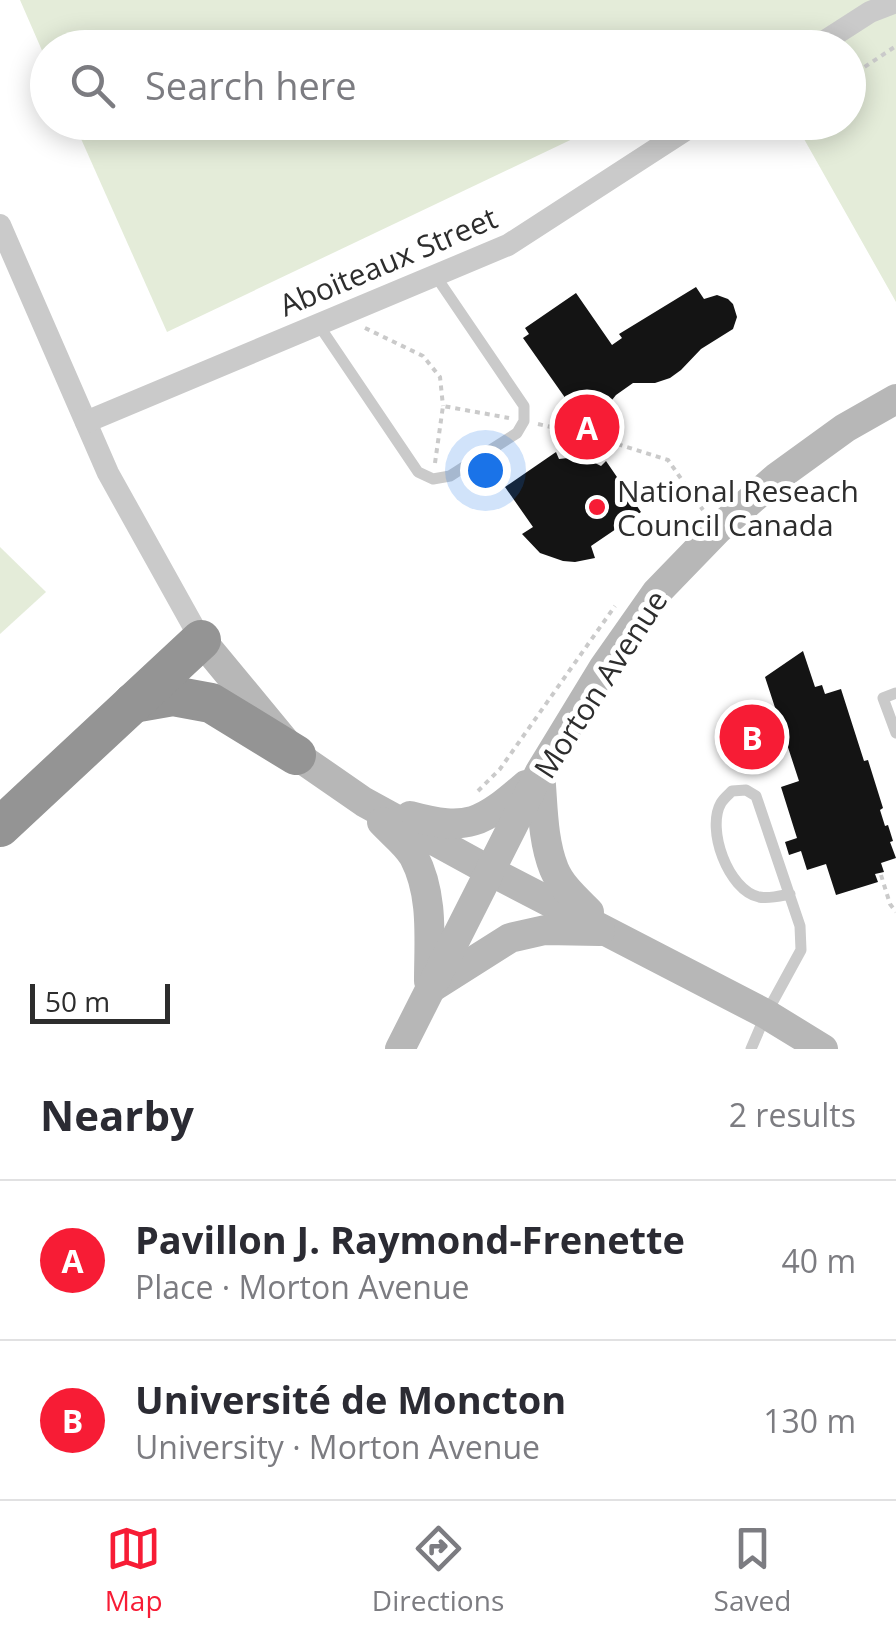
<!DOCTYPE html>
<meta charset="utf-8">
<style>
:root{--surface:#fff;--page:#f7f7f7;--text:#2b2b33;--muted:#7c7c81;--line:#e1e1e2;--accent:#f71c35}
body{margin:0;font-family:"Open Sans",sans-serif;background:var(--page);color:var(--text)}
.scale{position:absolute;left:30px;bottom:25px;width:140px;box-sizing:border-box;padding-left:10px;border:5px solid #2d2d2d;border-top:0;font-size:28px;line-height:35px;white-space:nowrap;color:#2d2d2d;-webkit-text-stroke:8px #fff;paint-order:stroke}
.you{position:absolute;left:485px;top:470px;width:35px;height:35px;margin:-25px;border:8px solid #fff;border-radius:50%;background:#1a73e8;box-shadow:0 0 0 15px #1a73e833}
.badge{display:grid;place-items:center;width:65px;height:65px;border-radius:50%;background:var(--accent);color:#fff;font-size:32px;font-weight:700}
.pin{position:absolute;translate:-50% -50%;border:5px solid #fff;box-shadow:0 2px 10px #0006}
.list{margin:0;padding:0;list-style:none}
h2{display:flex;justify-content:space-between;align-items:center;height:130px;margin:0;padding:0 40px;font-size:42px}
h2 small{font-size:32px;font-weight:400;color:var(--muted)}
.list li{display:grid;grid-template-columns:65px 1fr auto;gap:30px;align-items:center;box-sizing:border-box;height:160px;padding:0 40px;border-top:2px solid var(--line)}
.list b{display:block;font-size:38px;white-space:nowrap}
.list p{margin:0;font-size:32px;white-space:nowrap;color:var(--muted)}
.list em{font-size:32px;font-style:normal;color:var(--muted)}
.icon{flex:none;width:55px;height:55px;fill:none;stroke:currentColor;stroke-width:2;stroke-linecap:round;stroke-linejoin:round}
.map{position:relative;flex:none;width:896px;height:1049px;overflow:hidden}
.search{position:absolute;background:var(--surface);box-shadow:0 5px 25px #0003;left:30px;right:30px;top:30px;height:110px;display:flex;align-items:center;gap:25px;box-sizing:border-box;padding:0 35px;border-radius:55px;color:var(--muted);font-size:38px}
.sheet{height:450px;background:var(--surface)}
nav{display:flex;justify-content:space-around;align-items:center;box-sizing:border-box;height:140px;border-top:2px solid var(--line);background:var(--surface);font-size:28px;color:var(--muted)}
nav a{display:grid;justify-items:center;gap:5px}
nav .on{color:var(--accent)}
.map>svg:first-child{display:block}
</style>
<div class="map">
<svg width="896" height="1049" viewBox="0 0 896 1049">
<rect width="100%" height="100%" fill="#fff"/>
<g fill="#e4ecd9">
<polygon points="20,0 896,0 896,302 795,123 848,122 848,48 48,48 47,62"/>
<polygon points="74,123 606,123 167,332"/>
<polygon points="0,547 46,592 0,634"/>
</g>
<g fill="#141414">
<polygon points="696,287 704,299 717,295 728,299 733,304 737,317 733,329 701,349 681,370 670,378 655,383 633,383 616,395 604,410 606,415 592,419 585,458 601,466 606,461 641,512 591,546 595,558 575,562 563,561 540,553 522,534 533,527 505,487 556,452 559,459 577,457 585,418 573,409 523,338 529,334 525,328 576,293 612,345 622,338 619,334"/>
<polygon points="803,651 815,687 822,685 825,694 841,689 864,761 868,760 883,808 880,810 885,826 888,825 893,841 890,842 896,858 881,863 884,872 875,874 878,882 836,895 826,864 807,870 801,851 789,855 785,842 797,838 781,787 799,781 765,677"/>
</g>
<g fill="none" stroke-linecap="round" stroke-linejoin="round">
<g stroke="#cacaca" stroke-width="4" stroke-dasharray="5 5" stroke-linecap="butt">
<polyline points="848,78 896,46"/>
<polyline points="745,122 756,131 777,122"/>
<polyline points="365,328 423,356 440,377 443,406"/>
<polyline points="538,424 582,434"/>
<polyline points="589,435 668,460 703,510"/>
<polyline points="435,463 443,406 509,418"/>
<polyline points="478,791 500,769 615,606"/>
<polyline points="881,875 890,904 896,912"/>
</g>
<g stroke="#cacaca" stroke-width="11">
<polyline points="318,324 418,472 433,479 450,476 517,433 524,421 524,406 435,275"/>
<polyline points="896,693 883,698 896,733"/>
<path d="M751,1049l15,-35 35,-64 -1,-24 -44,-130 -10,-6 -14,1c-4,4 -8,7 -11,12 -15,26 7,87 38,94 10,2 21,-1 31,-3"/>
</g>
<g stroke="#cacaca" stroke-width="22">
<polyline points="814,48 870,12 896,2"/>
<polyline points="0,225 108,473 201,640"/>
<polyline points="86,422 508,245 698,122"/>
</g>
<g stroke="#b7b7b7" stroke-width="30">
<polyline points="201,640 296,755 364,802 490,871 766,1014 823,1049"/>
<path d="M540,773c3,31 2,66 14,96 7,17 22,30 35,43"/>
<path d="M410,816c58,16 72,7 116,-31"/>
<path d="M382,822c10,11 25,22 32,35 20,38 15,83 15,124"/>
<polyline points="431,988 510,938 545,930 600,931"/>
<polyline points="400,1049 540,772 604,667 656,593 717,530 776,478 845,428 896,399"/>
</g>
<g stroke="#949494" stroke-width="40">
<polyline points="133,703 173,696 211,703 296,755"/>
<polyline points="0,827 201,640"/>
</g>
</g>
<circle fill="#f71c35" stroke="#fff" stroke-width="4" cx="597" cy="507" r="10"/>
<g text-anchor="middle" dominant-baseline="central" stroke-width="10" stroke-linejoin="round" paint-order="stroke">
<g font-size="30" fill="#2d2d2d" stroke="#fff">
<text transform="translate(388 261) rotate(-23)">Aboiteaux Street</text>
<text transform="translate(600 684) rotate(-57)">Morton Avenue</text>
</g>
<g font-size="30" fill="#2d2d2d" stroke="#fff" text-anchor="start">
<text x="617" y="490">National Reseach<tspan x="617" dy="34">Council Canada</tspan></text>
</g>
</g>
</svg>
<div class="scale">50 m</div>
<div class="you"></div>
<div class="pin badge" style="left:587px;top:427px">A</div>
<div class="pin badge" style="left:752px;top:737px">B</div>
<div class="search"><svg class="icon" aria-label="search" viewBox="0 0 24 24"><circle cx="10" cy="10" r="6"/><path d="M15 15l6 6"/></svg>Search here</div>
</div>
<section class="sheet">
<h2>Nearby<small>2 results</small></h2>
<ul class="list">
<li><span class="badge">A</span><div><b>Pavillon J. Raymond-Frenette</b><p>Place · Morton Avenue</p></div><em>40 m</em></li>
<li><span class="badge">B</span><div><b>Université de Moncton</b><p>University · Morton Avenue</p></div><em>130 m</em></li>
</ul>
</section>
<nav>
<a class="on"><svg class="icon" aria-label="map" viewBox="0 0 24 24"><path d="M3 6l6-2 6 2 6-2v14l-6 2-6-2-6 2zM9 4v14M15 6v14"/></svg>Map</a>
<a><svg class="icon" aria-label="directions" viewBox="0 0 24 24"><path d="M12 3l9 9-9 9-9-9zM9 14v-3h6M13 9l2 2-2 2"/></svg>Directions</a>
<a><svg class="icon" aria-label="saved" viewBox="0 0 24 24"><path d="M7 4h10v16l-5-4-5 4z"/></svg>Saved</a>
</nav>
